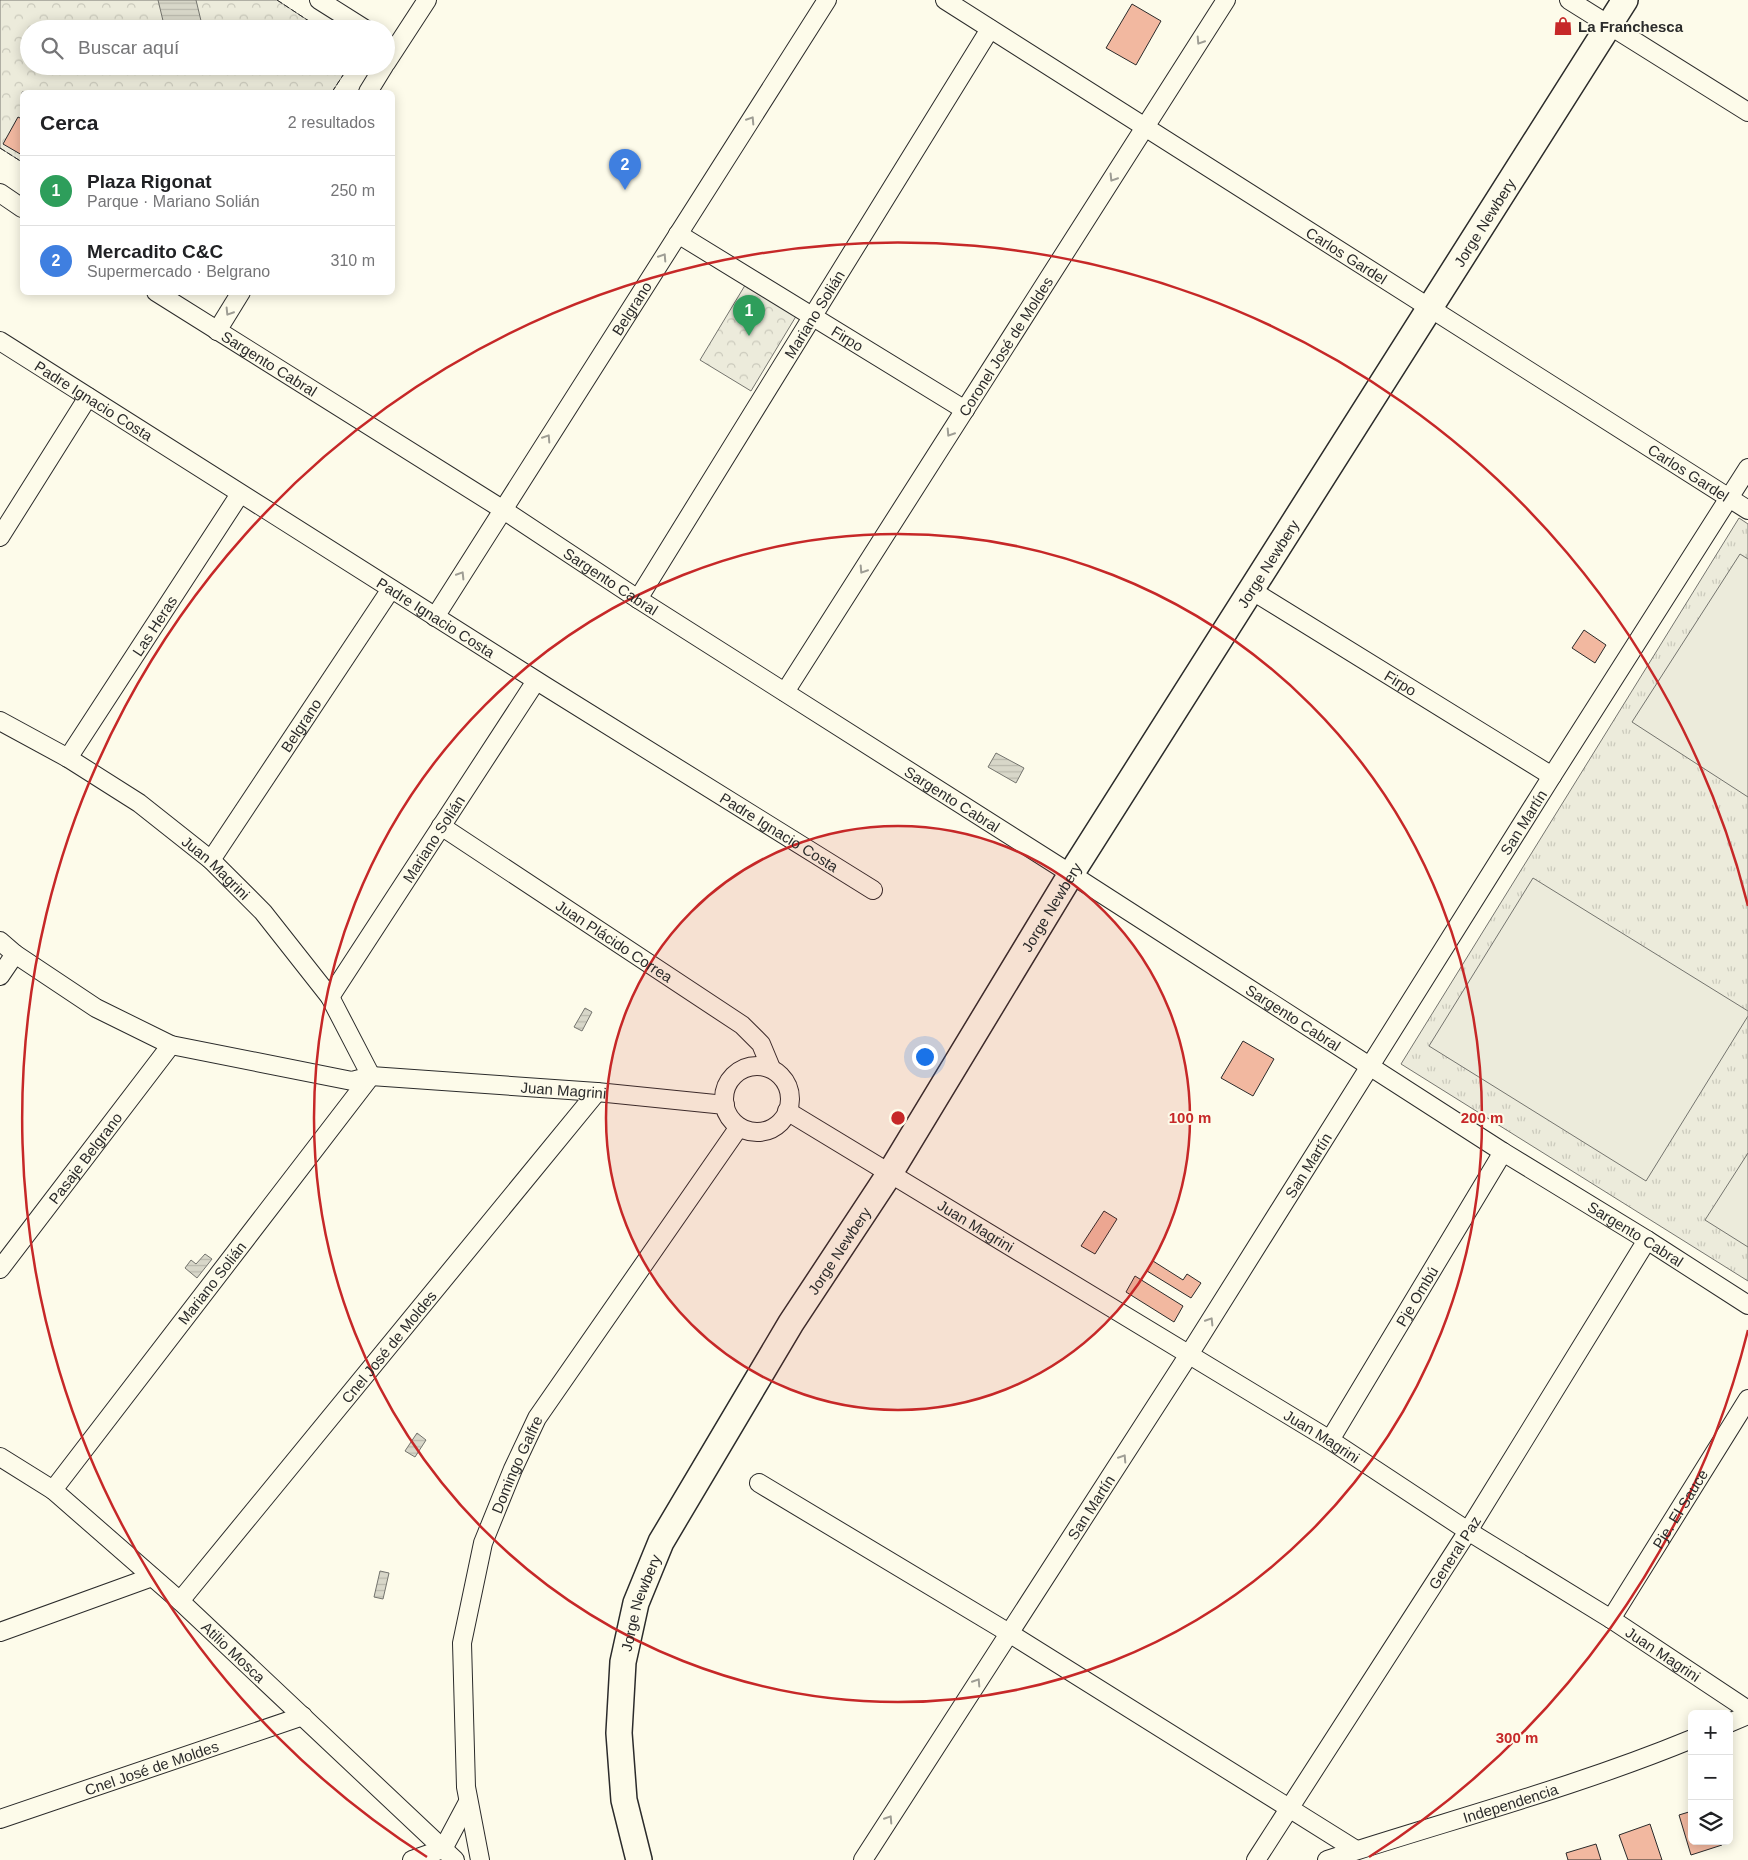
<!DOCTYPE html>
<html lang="es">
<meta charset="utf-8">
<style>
:root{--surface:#fff;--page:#f6f6f6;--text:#202124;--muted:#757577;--line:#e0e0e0;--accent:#7c3aed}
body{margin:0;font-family:Helvetica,sans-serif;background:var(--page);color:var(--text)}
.controls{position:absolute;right:15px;bottom:15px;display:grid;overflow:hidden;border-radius:8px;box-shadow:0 2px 12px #0003}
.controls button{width:45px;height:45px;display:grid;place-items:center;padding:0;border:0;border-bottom:1px solid var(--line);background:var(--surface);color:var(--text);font:25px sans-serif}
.you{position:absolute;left:924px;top:1056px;width:18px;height:18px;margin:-12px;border:4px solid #fff;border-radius:50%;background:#1a73e8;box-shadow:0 0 0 8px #1a73e833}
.badge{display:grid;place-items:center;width:32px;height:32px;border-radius:50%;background:var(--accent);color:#fff;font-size:16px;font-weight:700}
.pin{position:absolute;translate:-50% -41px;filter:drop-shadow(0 1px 2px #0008)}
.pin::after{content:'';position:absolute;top:26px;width:18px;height:15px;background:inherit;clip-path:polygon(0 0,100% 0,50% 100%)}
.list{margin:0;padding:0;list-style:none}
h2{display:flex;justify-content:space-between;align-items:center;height:65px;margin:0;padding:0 20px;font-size:21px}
h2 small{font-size:16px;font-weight:400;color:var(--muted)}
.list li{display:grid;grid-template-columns:32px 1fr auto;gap:15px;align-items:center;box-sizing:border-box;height:70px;padding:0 20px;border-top:1px solid var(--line)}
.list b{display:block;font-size:19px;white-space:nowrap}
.list p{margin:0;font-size:16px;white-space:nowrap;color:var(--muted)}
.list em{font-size:16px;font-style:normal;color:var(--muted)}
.icon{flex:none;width:28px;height:28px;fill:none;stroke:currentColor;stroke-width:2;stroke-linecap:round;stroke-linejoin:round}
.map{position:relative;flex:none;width:1748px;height:1860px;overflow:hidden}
.search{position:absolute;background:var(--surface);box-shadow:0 2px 12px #0003;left:20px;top:20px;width:375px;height:55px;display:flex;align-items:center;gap:12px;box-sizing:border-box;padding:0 18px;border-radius:28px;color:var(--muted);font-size:19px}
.panel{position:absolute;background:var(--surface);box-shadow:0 2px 12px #0003;left:20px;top:90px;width:375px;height:205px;border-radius:8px}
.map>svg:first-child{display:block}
</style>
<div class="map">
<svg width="1748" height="1860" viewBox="0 0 1748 1860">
<defs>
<pattern id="grass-tufts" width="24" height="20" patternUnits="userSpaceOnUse" patternTransform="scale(1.25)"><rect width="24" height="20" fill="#ecebdb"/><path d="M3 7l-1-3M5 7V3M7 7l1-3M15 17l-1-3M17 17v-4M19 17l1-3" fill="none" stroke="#cbcabc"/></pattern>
<pattern id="forest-crowns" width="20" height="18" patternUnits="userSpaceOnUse" patternTransform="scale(1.25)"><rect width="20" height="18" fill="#ecebdb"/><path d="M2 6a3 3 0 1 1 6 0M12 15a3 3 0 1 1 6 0" fill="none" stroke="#cbcabc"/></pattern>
<pattern id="water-rules" width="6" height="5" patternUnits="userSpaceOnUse" patternTransform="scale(1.25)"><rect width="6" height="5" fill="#d8d7c9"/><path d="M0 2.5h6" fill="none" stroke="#bab9ad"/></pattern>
</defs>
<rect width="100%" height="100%" fill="#fdfbea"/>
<polygon fill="url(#grass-tufts)" stroke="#74746e" points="1739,518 1748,524 1748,1281 1401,1064"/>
<g fill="url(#forest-crowns)" stroke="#74746e">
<polygon points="0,0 277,0 321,29 29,29 29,66 349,66 332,92 22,92 22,162 0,148"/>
<polygon points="747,282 798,313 751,391 700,360"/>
</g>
<g fill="#ecebdb" stroke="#74746e">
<polygon points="1740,554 1748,559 1748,797 1632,722"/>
<polygon points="1533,878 1748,1011 1748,1016 1646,1181 1429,1046"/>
<polygon points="1748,1153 1748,1247 1705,1220"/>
</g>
<g fill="url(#water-rules)" stroke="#74746e">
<polygon points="158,0 196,0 203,29 165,29"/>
<polygon points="996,753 1024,768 1016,783 988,767"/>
<polygon points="585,1008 592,1012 582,1031 574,1027"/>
<polygon points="205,1254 212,1259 197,1278 185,1268 191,1260 196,1264"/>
<polygon points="417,1433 426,1440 415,1457 405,1451"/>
<polygon points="380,1571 389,1573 383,1599 374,1597"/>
</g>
<g fill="#f2b8a0" stroke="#2b2b2b">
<polygon points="1132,4 1161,21 1136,65 1106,48"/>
<polygon points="18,117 22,119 22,155 3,144"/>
<polygon points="1584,630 1606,645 1595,663 1572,648"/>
<polygon points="1243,1041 1274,1059 1253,1096 1221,1078"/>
<polygon points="1104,1211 1117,1219 1095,1254 1081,1246"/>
<polygon points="1153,1261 1183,1280 1187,1274 1201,1283 1191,1298 1147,1271"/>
<polygon points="1135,1276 1183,1306 1174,1322 1126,1292"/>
<polygon points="1692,1811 1692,1841 1721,1841 1722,1845 1691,1855 1679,1815"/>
<polygon points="1650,1824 1662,1860 1628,1860 1619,1835"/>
<polygon points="1596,1844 1601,1860 1568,1860 1566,1853"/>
</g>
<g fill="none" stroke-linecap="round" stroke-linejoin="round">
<g stroke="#2b2b2b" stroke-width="20">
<g id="street">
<polyline points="319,0 365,29"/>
<path id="s1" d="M945,0l803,510"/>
<polyline points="1569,0 1748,112"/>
<polyline points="386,63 427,0"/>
<polyline points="368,92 384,66"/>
<polyline points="0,193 22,208"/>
<path id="s2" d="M678,234l287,176"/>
<path id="s3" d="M156,292l346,217 136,90 433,275 432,278 144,88 101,65"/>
<polyline points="217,331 241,292"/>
<path id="s4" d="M0,341l545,345 328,204"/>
<polyline points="0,537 88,397"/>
<path id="s5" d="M1251,590l301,186"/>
<path id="s6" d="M638,599l352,-570"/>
<path id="s7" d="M435,617l392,-617"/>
<path id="s8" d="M785,692l441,-692"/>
<path id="s9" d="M0,721l68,37 71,45 72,57 52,52 67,85 41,79 -318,414"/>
<path id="s10" d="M68,758l172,-264"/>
<path id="s11" d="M441,826l301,199 19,19 10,24"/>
<path id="s12" d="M211,860l180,-271"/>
<path id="s13" d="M0,941l15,13 81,54 75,37 181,36 19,-5 226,16 128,13"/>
<polyline points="0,976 15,954"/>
<path id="s14" d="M330,997l206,-316"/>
<circle cx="757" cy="1099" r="33"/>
<path id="s15" d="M787,1111l543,329 138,91 143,88 137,91"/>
<path id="s16" d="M0,1269l171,-224"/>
<path id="s17" d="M1330,1440l173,-288"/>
<path id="s18" d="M0,1457l53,33 127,111 275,259"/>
<polyline points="759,1483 1009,1633 1356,1850"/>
<path id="s19" d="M180,1601l417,-509"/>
<path id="s20" d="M1611,1619l137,-220"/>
<polyline points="0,1632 152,1577"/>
<polyline points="1729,1723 1748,1715"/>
<path id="s21" d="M0,1819l303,-103"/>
<polyline points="412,1860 443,1849 468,1802"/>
<path id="s22" d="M480,1860l-14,-73 -4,-144 21,-100 30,-74 24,-51 202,-291"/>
<path id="s23" d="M863,1860l325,-504 364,-580 196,-308"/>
<path id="s24" d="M1256,1860l212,-329 179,-291"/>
<path id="s25" d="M1327,1860c122,-40 246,-72 365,-121"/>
</g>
</g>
<g stroke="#2b2b2b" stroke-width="28">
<g id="secondary">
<path id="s26" d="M639,1860l-15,-60 -5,-67 4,-71 13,-59 25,-61 130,-219 99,-150 181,-299 554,-874"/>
</g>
</g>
<use href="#street" stroke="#fdfbea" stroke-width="18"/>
<use href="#secondary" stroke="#fdfbea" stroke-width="25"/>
<g stroke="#2b2b2b" stroke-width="1" stroke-dasharray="6 2.5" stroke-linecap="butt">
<polyline points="277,0 321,29"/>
<polyline points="332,92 349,66"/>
<polyline points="0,148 22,162"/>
</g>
</g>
<defs><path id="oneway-chevron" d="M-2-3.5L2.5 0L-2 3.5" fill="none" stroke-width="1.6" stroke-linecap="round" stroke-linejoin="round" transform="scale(1.25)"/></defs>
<g stroke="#9e9d94">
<use href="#oneway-chevron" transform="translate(1200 41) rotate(123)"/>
<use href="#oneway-chevron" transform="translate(751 120) rotate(-57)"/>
<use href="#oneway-chevron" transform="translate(1113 178) rotate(122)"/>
<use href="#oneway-chevron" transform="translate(663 257) rotate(-57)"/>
<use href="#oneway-chevron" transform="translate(229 312) rotate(122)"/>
<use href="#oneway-chevron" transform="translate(950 433) rotate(123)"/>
<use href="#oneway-chevron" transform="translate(547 438) rotate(-57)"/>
<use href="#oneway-chevron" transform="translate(863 570) rotate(123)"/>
<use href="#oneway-chevron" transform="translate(461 575) rotate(-58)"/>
<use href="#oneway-chevron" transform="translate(1210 1321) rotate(-58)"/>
<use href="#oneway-chevron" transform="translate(1123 1458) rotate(-57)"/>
<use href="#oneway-chevron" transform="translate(977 1682) rotate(-57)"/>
<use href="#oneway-chevron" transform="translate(889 1819) rotate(-57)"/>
</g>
<circle cx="898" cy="1118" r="292" fill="#c62828" fill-opacity=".12"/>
<g fill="none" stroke="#c62828" stroke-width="2.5">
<circle cx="898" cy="1118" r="292"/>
<circle cx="898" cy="1118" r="584"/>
<path d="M1748 1330A876 876 0 0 1 1369 1857M427 1857A876 876 0 1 1 1748 906"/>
</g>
<defs>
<g id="shop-bare" transform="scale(1.5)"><path d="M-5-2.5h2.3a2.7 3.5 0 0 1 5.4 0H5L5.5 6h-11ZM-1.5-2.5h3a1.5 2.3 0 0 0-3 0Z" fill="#c62828" stroke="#fdfbea" stroke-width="2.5" paint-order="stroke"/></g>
</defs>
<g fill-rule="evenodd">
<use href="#shop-bare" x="1563" y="26"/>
</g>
<g text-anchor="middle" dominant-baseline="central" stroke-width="4" stroke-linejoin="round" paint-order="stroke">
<g font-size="15" font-weight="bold" fill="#2b2b2b" stroke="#fdfbea" text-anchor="start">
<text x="1578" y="26">La Franchesca</text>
</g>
<g font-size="15" fill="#2b2b2b" stroke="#fdfbea">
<text stroke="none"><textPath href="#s26" startOffset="1882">Jorge Newbery</textPath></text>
<text stroke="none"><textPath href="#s1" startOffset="476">Carlos Gardel</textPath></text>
<text stroke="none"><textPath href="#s7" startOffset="366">Belgrano</textPath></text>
<text stroke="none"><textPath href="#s6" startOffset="335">Mariano Solián</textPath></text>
<text stroke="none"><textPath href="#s2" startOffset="199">Firpo</textPath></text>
<text stroke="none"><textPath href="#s8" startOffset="410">Coronel José de Moldes</textPath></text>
<text stroke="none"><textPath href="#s3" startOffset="134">Sargento Cabral</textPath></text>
<text stroke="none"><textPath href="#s4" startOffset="111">Padre Ignacio Costa</textPath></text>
<text stroke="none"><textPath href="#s1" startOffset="881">Carlos Gardel</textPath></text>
<text stroke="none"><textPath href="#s26" startOffset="1478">Jorge Newbery</textPath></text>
<text stroke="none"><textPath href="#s3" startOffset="539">Sargento Cabral</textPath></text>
<text stroke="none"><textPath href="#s4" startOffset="516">Padre Ignacio Costa</textPath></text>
<text stroke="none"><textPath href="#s10" startOffset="158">Las Heras</textPath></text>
<text stroke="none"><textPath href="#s5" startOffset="176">Firpo</textPath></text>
<text stroke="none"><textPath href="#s12" startOffset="162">Belgrano</textPath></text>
<text stroke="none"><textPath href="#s3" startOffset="944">Sargento Cabral</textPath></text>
<text stroke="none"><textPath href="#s23" startOffset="1230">San Martín</textPath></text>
<text stroke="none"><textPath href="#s4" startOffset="921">Padre Ignacio Costa</textPath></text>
<text stroke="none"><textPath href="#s14" startOffset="189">Mariano Solián</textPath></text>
<text stroke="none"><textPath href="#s9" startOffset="262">Juan Magrini</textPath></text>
<text stroke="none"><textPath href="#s26" startOffset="1072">Jorge Newbery</textPath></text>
<text stroke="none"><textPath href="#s11" startOffset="208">Juan Plácido Correa</textPath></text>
<text stroke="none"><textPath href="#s3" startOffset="1349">Sargento Cabral</textPath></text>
<text stroke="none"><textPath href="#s13" startOffset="598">Juan Magrini</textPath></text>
<text stroke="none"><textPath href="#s16" startOffset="140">Pasaje Belgrano</textPath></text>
<text stroke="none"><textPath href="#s23" startOffset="825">San Martín</textPath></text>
<text stroke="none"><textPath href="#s15" startOffset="221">Juan Magrini</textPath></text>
<text stroke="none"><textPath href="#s3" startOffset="1754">Sargento Cabral</textPath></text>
<text stroke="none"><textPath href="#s26" startOffset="668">Jorge Newbery</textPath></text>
<text transform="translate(212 1283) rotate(-52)">Mariano Solián</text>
<text stroke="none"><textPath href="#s17" startOffset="168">Pje Ombú</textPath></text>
<text stroke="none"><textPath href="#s19" startOffset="329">Cnel José de Moldes</textPath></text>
<text stroke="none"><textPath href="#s15" startOffset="626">Juan Magrini</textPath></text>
<text stroke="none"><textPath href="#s22" startOffset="406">Domingo Galfre</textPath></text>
<text stroke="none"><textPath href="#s23" startOffset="420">San Martín</textPath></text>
<text stroke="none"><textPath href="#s20" startOffset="130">Pje. El Sauce</textPath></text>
<text stroke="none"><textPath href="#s24" startOffset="366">General Paz</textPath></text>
<text stroke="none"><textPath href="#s26" startOffset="262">Jorge Newbery</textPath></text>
<text stroke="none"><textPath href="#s18" startOffset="305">Atilio Mosca</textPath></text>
<text stroke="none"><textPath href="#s15" startOffset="1031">Juan Magrini</textPath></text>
<text stroke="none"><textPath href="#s21" startOffset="160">Cnel José de Moldes</textPath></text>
<text stroke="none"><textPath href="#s25" startOffset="192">Independencia</textPath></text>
</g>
</g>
<circle cx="898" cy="1118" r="8" fill="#c62828" stroke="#fdfbea" stroke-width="2.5"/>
<g font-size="15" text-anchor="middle" font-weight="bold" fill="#c62828" stroke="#fdfbea" stroke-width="4" stroke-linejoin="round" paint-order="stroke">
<text x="1190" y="1123">100 m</text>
<text x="1482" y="1123">200 m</text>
<text x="1517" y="1743">300 m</text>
</g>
</svg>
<div class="controls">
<button>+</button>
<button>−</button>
<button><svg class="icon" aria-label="layers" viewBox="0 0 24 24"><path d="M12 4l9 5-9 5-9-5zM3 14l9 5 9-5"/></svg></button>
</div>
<div class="you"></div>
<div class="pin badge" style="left:749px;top:336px;background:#2e9e5b">1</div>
<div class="pin badge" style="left:625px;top:190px;background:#3f7fe0">2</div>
<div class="search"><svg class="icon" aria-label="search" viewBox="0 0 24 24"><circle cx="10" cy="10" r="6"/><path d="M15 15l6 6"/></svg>Buscar aquí</div>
<section class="panel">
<h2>Cerca<small>2 resultados</small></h2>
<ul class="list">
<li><span class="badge" style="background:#2e9e5b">1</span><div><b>Plaza Rigonat</b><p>Parque · Mariano Solián</p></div><em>250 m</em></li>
<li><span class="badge" style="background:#3f7fe0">2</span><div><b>Mercadito C&amp;C</b><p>Supermercado · Belgrano</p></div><em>310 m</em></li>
</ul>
</section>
</div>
